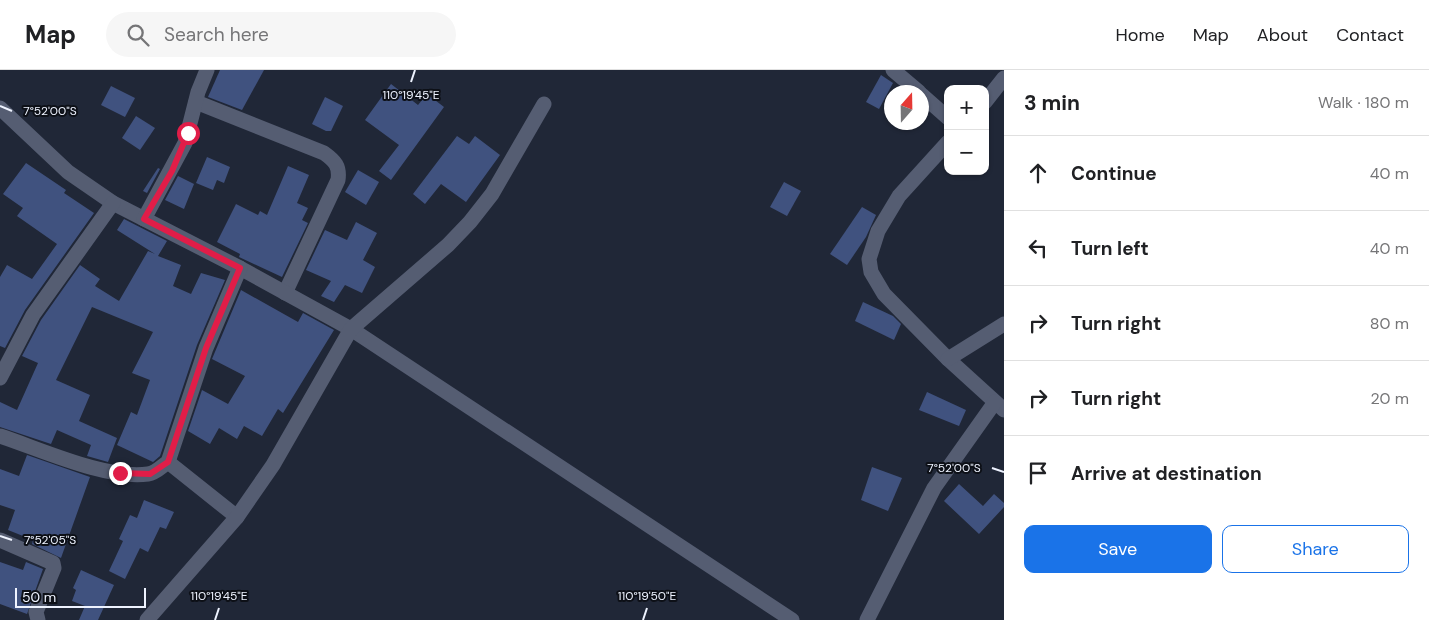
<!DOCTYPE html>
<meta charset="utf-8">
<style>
:root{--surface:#fff;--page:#f6f6f6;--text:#202124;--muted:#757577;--line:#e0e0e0;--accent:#1a73e8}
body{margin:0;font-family:"DM Sans",sans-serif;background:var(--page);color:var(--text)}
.controls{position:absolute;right:15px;top:15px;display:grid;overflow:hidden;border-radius:10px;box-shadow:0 1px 4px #0004}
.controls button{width:45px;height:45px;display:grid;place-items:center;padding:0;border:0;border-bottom:1px solid var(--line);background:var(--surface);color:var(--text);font:25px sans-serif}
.compass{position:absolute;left:884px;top:15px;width:45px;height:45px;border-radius:50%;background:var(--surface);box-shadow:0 1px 4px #0004;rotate:20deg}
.scale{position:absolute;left:15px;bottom:12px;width:131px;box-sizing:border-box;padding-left:5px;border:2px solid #eef3ff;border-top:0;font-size:14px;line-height:18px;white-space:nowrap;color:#eef3ff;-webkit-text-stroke:4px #0d1017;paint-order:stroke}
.stop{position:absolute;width:15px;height:15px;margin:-11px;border:4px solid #e11d48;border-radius:50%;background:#fff}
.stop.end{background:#e11d48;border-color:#fff;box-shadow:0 1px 5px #0008}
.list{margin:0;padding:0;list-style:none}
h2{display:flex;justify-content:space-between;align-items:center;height:65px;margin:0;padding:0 20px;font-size:21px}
h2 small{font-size:16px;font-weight:400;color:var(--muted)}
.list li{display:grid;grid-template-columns:32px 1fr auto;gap:15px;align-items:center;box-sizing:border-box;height:75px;padding:0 20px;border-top:1px solid var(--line)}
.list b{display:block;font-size:19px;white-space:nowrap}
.list em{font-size:16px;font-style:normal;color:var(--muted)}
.actions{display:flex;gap:10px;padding:15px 20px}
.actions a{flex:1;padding:11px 0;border:1px solid var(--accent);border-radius:10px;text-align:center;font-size:18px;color:var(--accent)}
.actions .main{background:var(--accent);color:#fff}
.icon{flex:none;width:28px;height:28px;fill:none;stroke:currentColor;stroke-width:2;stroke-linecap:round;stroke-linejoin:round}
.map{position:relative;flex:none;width:1004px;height:550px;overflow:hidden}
header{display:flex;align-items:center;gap:30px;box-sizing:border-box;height:70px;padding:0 25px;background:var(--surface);border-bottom:1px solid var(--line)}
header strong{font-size:24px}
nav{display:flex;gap:28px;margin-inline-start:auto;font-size:18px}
.search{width:350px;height:45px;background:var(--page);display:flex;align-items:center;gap:12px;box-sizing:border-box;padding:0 18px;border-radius:28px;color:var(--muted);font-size:19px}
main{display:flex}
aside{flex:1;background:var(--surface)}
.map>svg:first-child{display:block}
</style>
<header>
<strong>Map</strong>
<div class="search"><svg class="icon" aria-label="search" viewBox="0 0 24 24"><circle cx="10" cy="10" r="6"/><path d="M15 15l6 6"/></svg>Search here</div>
<nav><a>Home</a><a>Map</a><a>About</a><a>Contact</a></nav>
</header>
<main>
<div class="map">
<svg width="1004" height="550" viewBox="0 0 1004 550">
<rect width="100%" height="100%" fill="#202737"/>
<g fill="#40527f">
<polygon points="220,0 264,0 242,40 208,27"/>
<polygon points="881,5 893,13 879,39 866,32"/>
<polygon points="391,14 418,35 427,24 444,37 391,110 379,101 399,75 365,50"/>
<polygon points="111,16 135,28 125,47 101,35"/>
<polygon points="325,27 343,36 331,61 326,61 312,54"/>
<polygon points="136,46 155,58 140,80 122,68"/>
<polygon points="457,66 469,74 475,66 500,85 466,132 441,114 425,134 413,124"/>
<polygon points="207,87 230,97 224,113 217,110 213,120 196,113"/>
<polygon points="26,93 66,120 64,123 94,143 25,240 5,278 0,276 0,207 7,195 32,209 57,174 17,146 23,138 3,124"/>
<polygon points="288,96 309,105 297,133 308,138 302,150 308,153 282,207 239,187 240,184 217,172 236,134 258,145 260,141 267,145"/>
<polygon points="158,98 160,99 147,123 143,121"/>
<polygon points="358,100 379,112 366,135 345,122"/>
<polygon points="178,106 194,114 184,139 165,130"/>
<polygon points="784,112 801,121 787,146 770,137"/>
<polygon points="862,137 876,145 866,167 847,195 830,184"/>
<polygon points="124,149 167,171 158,186 181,195 173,216 191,224 201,203 225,210 197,275 160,386 153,392 117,375 131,342 137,345 150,310 132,303 153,262 92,237 56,310 90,325 79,351 117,368 108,392 87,386 91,375 57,360 51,374 0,357 0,332 17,340 38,293 22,286 41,250 80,195 100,209 95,216 119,231 148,181 155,184 117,160"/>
<polygon points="356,152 377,163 363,190 375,197 362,223 345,215 334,232 321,226 331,211 306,200 325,160 347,170"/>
<polygon points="241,220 298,252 303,243 334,260 283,343 278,339 262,366 244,356 237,369 219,358 210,374 188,361 202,320 228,334 245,306 212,289"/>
<polygon points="863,232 893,246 901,254 894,270 855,251"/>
<polygon points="927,322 966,340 959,356 919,340"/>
<polygon points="27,385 90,407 61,488 32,474 33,470 8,460 15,440 0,435 0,399 19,406"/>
<polygon points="872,397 902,408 888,441 861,430"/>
<polygon points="959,414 983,436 994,424 1004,433 1004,437 979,464 944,431"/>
<polygon points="144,430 174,442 166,459 160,457 148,482 140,478 125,509 109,501 123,471 119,469 130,445 137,448"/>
<polygon points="0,492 23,500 26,492 43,499 27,544 0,534"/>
<polygon points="81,500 114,515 98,550 79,550 85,536 72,531 76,520 73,518"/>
</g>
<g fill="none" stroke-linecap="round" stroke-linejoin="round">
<g stroke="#555d72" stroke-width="15">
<polyline points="893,0 919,22"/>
<polyline points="922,25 948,48"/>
<path d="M196,32l128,51c11,8 16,13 14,27l-53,113"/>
<polyline points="985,32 1004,8"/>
<polyline points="0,38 68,102 113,133 240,198 351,259 792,550"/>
<polyline points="948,72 899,126 878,161 869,189 871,202 884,224 948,289 1004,340"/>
<polyline points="144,149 185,73 198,22 207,0"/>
<polyline points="948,289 1004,254"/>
<polyline points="0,308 33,245 113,133"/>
<path d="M0,366c40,13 107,44 148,38 8,-1 14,-8 20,-12l38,-114 34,-80"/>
<polyline points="168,392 237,447"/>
<polyline points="0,470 53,493 54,498 36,542 38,550"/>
<polyline points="147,550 237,447 273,395 351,259 448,175 470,152 492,124 544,34"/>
<polyline points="867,550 934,418 995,332"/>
</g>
</g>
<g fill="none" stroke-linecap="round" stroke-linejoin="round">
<polyline stroke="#e11d48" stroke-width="6" points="120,403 150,404 168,392 206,278 240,198 144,149 172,101 188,63"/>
</g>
<path fill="none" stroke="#eef3ff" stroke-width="2" d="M411,12l4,-12M0,36l12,5M992,398l12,4M0,466l12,4M215,550l4,-12M643,550l4,-12"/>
<g font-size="12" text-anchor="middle" fill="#eef3ff" stroke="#0d1017" stroke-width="4" stroke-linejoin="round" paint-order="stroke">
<text x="411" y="29">110°19'45"E</text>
<text x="50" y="45">7°52'00"S</text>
<text x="954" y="402">7°52'00"S</text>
<text x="50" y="474">7°52'05"S</text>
<text x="219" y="530">110°19'45"E</text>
<text x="647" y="530">110°19'50"E</text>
</g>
</svg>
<div class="controls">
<button>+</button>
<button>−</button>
</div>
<svg class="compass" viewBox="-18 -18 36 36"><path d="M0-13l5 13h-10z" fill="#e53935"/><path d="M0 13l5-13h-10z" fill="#757577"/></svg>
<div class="scale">50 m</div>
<div class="stop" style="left:188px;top:63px"></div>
<div class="stop end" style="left:120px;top:403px"></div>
</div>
<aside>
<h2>3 min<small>Walk · 180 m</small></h2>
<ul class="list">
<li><svg class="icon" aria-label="ahead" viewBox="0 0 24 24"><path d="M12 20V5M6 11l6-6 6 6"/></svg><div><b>Continue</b></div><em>40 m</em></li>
<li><svg class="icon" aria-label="left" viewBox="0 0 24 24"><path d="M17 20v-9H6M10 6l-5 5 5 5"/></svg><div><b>Turn left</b></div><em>40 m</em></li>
<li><svg class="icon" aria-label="right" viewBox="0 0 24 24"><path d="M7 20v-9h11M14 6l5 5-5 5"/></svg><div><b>Turn right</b></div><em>80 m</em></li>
<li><svg class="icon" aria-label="right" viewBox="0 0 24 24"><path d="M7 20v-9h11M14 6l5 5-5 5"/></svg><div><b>Turn right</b></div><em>20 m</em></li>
<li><svg class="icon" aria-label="arrive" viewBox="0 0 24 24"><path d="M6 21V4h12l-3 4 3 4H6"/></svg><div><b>Arrive at destination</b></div></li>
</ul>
<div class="actions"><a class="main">Save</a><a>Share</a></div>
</aside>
</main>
